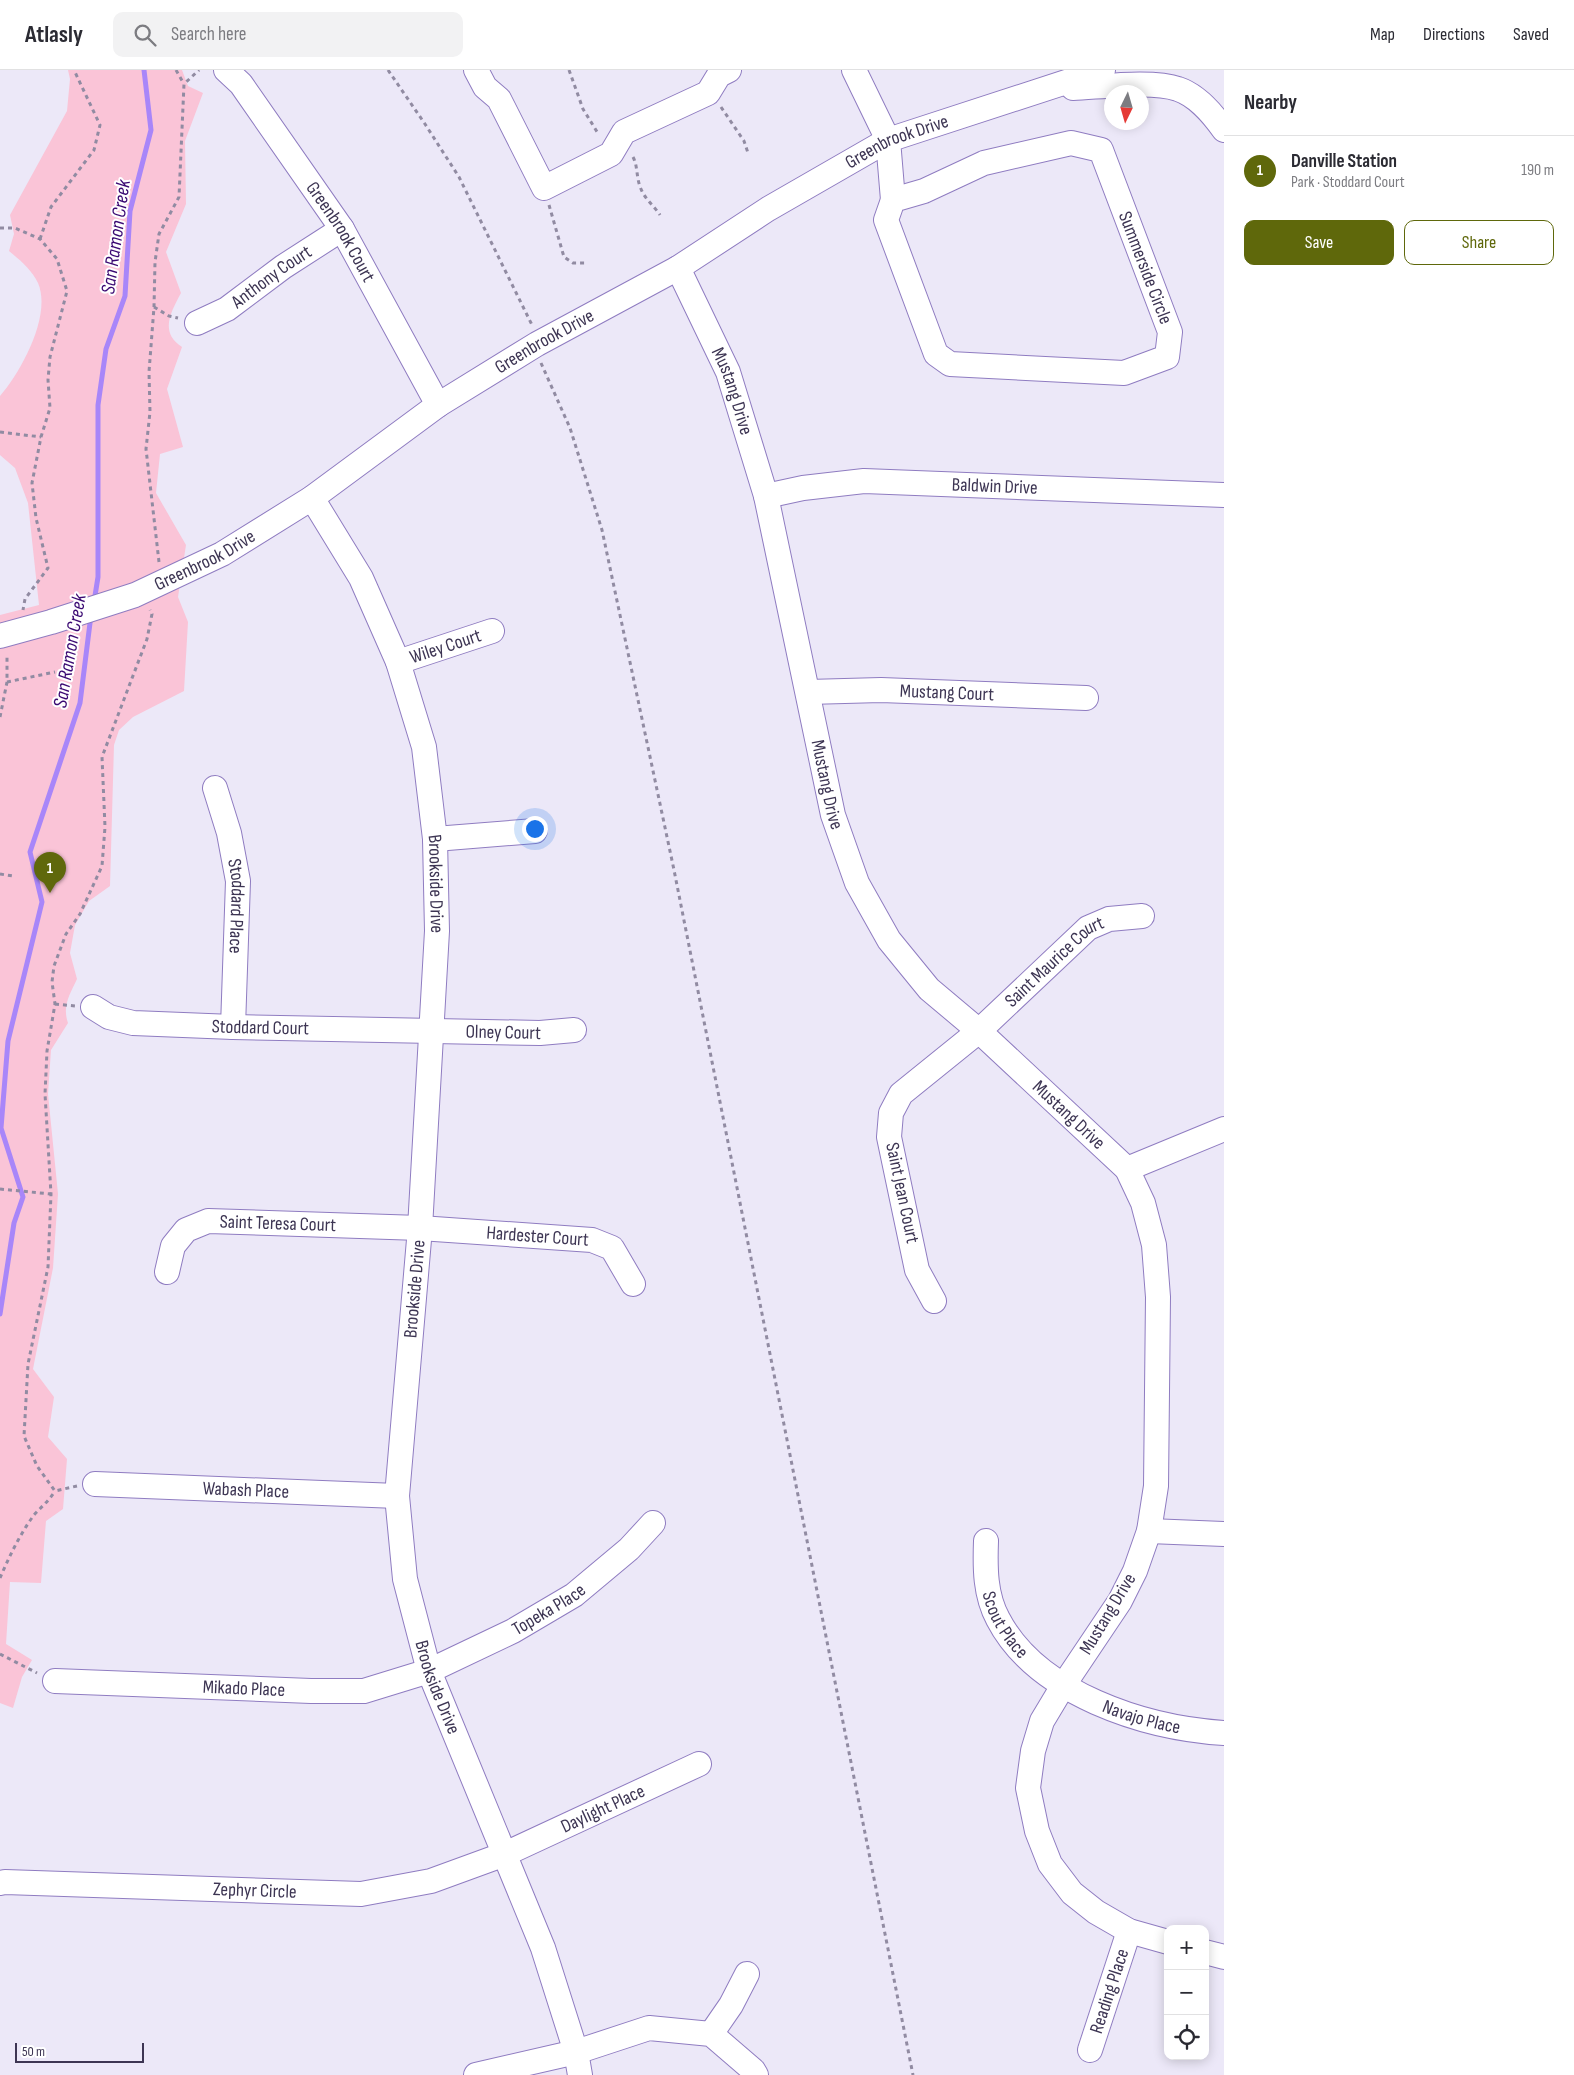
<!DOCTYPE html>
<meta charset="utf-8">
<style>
:root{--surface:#fff;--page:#f2f2f3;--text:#2b2b33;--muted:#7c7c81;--line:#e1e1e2;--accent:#5f680b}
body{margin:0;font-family:"Sofia Sans Condensed",sans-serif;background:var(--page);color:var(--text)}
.controls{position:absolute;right:15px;bottom:15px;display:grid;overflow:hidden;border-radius:10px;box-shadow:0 2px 12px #0003}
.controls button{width:45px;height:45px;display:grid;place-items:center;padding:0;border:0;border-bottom:1px solid var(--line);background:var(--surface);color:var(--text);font:25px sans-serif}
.compass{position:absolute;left:1104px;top:15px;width:45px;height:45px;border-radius:50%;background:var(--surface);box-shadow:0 2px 12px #0003;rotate:185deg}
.scale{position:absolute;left:15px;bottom:12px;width:129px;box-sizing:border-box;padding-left:5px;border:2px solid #3d3553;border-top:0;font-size:14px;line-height:18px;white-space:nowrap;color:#3d3553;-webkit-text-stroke:4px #fff;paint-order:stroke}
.you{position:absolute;left:534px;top:758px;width:18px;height:18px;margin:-12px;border:4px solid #fff;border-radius:50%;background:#1a73e8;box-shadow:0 0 0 8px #1a73e833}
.badge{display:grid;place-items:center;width:32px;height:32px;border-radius:50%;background:var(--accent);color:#fff;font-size:16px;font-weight:700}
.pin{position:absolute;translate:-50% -41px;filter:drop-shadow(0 1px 2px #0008)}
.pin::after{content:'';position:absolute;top:26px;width:18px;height:15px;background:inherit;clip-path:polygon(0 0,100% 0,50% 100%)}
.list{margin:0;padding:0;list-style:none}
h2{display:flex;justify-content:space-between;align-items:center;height:65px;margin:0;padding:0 20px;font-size:21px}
h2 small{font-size:16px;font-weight:400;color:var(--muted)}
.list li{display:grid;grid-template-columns:32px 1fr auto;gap:15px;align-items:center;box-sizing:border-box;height:70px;padding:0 20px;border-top:1px solid var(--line)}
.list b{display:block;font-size:19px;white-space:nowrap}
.list p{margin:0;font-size:16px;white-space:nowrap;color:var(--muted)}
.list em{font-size:16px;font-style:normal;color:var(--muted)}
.actions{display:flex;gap:10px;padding:15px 20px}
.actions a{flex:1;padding:11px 0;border:1px solid var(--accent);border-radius:10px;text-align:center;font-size:18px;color:var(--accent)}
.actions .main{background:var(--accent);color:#fff}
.icon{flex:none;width:28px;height:28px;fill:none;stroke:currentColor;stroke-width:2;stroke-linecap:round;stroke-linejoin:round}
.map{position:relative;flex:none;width:1224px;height:2005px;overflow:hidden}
header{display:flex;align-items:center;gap:30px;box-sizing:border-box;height:70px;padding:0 25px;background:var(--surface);border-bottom:1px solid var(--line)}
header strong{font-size:24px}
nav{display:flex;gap:28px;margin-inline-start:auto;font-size:18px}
.search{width:350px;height:45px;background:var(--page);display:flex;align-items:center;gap:12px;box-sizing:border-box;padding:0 18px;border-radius:10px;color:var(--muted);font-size:19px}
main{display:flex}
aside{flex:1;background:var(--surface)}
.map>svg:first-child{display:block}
</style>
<header>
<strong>Atlasly</strong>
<div class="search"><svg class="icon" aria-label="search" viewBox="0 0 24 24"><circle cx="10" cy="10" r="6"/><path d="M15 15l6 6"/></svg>Search here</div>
<nav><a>Map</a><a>Directions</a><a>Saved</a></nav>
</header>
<main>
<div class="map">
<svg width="1224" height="2005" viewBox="0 0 1224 2005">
<rect width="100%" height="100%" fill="#ece8f8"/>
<path fill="#fac4d7" d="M68,0h114l6,16 15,7 -18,48 1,63 -20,48 15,41c-10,19 -22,39 1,54l-15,42 16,58 -23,7 -4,39 30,52 -8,52 10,25 -4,69 -51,26 -14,13 -5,15 -4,141 -21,15 -14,24 -5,28 7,26c-7,15 -15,27 -9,44l-17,27 -3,44 10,100 -5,74 -20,101 21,28 -6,40 19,22 -4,50 -17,12 -5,62 -31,-1 -4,62 26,16 -10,17 -9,31 -13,-5v-1088l39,-10 -11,-102 -13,-35 -15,-13v-59c21,-24 52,-81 38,-113 -6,-13 -18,-23 -29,-32l5,-17 -4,-19 57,-104 3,-32z"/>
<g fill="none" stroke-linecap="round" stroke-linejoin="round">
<g stroke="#a886f9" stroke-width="5">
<polyline points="94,532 98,507 98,335 106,279 125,226 130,141 151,60 144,0"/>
<polyline points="0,1244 14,1153 23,1127 1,1058 8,971 42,832 30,782 80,633 91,545"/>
</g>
<g stroke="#8f7cc1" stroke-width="26">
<g id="minor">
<path id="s1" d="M226,0l15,14 101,145 96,176"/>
<polyline points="476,0 485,17 499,29 544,118 611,84 624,62 708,23 719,5 729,0"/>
<polyline points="854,0 888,70 893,130"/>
<path d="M1073,18c27,-1 80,-8 105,1 18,6 35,25 46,41"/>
<polygon points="1071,73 1101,80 1170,262 1167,287 1124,303 950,294 936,284 886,150 893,130 924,121 984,93"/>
<path id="s2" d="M678,198l50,104 38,124 67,319 24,68 32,57 40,49 50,42 148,138 16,34 11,42 4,52 -2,189 -7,45 -14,40 -15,30 -57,85 -21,35 -9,30 -5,37 9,43 13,33 22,29 24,19 33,19 39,11"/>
<path id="s3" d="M197,253l30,-14 56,-42 59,-38"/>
<path id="s4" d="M766,426l37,-8 61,-7 360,14"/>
<path id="s5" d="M312,428l49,80 37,84 26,85 11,92 2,92 -17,297 -23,268 8,83 24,92 114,277 33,104 4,23"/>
<path id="s6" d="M0,566l51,-14 84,-27 87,-41 90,-56 126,-93 99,-61 141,-76 90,-59 120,-69 215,-70"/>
<path id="s7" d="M398,592l94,-31"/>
<path id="s8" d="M808,622l73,-2 205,8"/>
<path id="s9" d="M215,718l14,45 9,48 -5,146"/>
<polyline points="435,769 535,761"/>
<path id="s10" d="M93,937l16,10 24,6 100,4 307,6 34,-3"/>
<polyline points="1127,1099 1224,1059"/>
<path id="s11" d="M167,1202l6,-26 13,-16 22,-9 212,7 172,12 20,8 21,36"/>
<path id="s12" d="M934,1231l-17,-31 -28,-133 2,-24 10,-19 78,-63 109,-103 21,-9 33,-3"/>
<path id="s13" d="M95,1414l302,12"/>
<polyline points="1149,1461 1224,1464"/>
<path id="s14" d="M986,1471c-1,27 -1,54 12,78 39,75 147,109 226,114"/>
<path id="s15" d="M55,1611l256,10h53l65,-20 84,-40 61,-36 55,-46 24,-26"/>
<path id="s16" d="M0,1813l5,-1 356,12 70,-13 74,-27 194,-90"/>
<polyline points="1205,1882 1224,1887"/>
<polyline points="711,1964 731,1935 747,1904"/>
<path id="s17" d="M1090,1980l39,-119"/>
<polyline points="476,2005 576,1982 649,1958 711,1964 753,2000 756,2005"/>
</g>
</g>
<g stroke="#918ba2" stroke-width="3" stroke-dasharray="4 4" stroke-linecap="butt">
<polyline points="176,0 184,14"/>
<polyline points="388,0 425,54 459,107 532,255"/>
<polyline points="569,0 583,39 599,65"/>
<polyline points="721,37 744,71 748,83"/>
<path d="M633,87c5,9 3,21 8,32 4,10 13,17 19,26"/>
<polyline points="549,135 564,187 573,193 585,193"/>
<polyline points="0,158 15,158 40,169 57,189 67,221 50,287 48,310 50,338 41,367 32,413 36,448 48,498 25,529 23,540"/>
<polyline points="40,169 51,137 94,80 100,55 74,0"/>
<polyline points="154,237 169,246 178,248"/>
<polyline points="541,293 570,358 602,460 674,800 913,2005"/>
<polyline points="0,362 41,367"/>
<polyline points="159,492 146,379 150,342 149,302 154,237 155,192 159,164 179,127 184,14 199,0"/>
<polyline points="7,612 55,602"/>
<polyline points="0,647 7,612 7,585"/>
<polyline points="0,804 13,806"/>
<polyline points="55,934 75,936"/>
<polyline points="0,1119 51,1124"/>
<polyline points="77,1416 55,1421 37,1396 24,1366 28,1294 48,1197 51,1124 45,1024 47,981 55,934 52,912 54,896 66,864 80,844 102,796 105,757 102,687 147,569 152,544 150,540"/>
<path d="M0,1508c9,-21 20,-44 34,-63 7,-8 15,-14 21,-24"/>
<polyline points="0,1584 37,1603"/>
</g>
<use href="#minor" stroke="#fff" stroke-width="24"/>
</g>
<g text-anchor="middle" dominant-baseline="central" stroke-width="4" stroke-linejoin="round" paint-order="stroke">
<g font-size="19" fill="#3d3553" stroke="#fff">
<text stroke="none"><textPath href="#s6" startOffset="1030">Greenbrook Drive</textPath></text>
<text stroke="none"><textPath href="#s1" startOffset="199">Greenbrook Court</textPath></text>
<text transform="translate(1145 198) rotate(69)">Summerside Circle</text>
<text stroke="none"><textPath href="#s3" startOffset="88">Anthony Court</textPath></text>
<text stroke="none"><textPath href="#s6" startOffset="624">Greenbrook Drive</textPath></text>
<text stroke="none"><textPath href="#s2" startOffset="135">Mustang Drive</textPath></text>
<text stroke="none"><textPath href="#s4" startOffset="230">Baldwin Drive</textPath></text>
<text stroke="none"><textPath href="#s6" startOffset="219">Greenbrook Drive</textPath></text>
<text stroke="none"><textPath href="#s7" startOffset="50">Wiley Court</textPath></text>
<text stroke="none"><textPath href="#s8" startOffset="139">Mustang Court</textPath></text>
<text stroke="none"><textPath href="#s2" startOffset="540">Mustang Drive</textPath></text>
<text stroke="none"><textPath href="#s5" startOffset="412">Brookside Drive</textPath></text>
<text stroke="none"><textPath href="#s9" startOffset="121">Stoddard Place</textPath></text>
<text stroke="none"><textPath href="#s12" startOffset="420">Saint Maurice Court</textPath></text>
<text stroke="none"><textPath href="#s10" startOffset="171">Stoddard Court</textPath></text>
<text stroke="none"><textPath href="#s10" startOffset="414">Olney Court</textPath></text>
<text stroke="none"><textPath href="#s2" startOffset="960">Mustang Drive</textPath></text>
<text transform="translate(902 1123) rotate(78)">Saint Jean Court</text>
<text stroke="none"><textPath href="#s11" startOffset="141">Saint Teresa Court</textPath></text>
<text stroke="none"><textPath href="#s11" startOffset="401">Hardester Court</textPath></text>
<text transform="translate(415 1219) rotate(-85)">Brookside Drive</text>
<text stroke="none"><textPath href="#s13" startOffset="151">Wabash Place</textPath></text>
<text stroke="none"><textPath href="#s15" startOffset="512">Topeka Place</textPath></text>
<text transform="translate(1108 1544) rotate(-59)">Mustang Drive</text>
<text stroke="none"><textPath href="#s14" startOffset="88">Scout Place</textPath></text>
<text stroke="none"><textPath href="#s5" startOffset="1222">Brookside Drive</textPath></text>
<text stroke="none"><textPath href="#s15" startOffset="189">Mikado Place</textPath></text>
<text stroke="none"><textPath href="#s14" startOffset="259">Navajo Place</textPath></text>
<text stroke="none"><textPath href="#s16" startOffset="619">Daylight Place</textPath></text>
<text stroke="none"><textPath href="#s16" startOffset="255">Zephyr Circle</textPath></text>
<text stroke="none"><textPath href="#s17" startOffset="62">Reading Place</textPath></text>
</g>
<g font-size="20" font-style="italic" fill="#3a0972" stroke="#fff">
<text transform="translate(116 167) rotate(-82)">San Ramon Creek</text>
<text transform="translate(70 581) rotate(-80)">San Ramon Creek</text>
</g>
</g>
</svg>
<div class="controls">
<button>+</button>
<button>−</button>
<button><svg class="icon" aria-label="locate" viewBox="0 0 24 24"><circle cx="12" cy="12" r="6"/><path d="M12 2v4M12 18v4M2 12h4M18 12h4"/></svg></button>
</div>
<svg class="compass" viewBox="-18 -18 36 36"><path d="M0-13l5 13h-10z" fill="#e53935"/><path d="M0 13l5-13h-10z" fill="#7c7c81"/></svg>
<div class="scale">50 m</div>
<div class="you"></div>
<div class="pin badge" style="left:50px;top:823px">1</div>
</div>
<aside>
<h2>Nearby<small></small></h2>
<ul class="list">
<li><span class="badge">1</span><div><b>Danville Station</b><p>Park · Stoddard Court</p></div><em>190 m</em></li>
</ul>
<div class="actions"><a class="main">Save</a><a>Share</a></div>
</aside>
</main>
